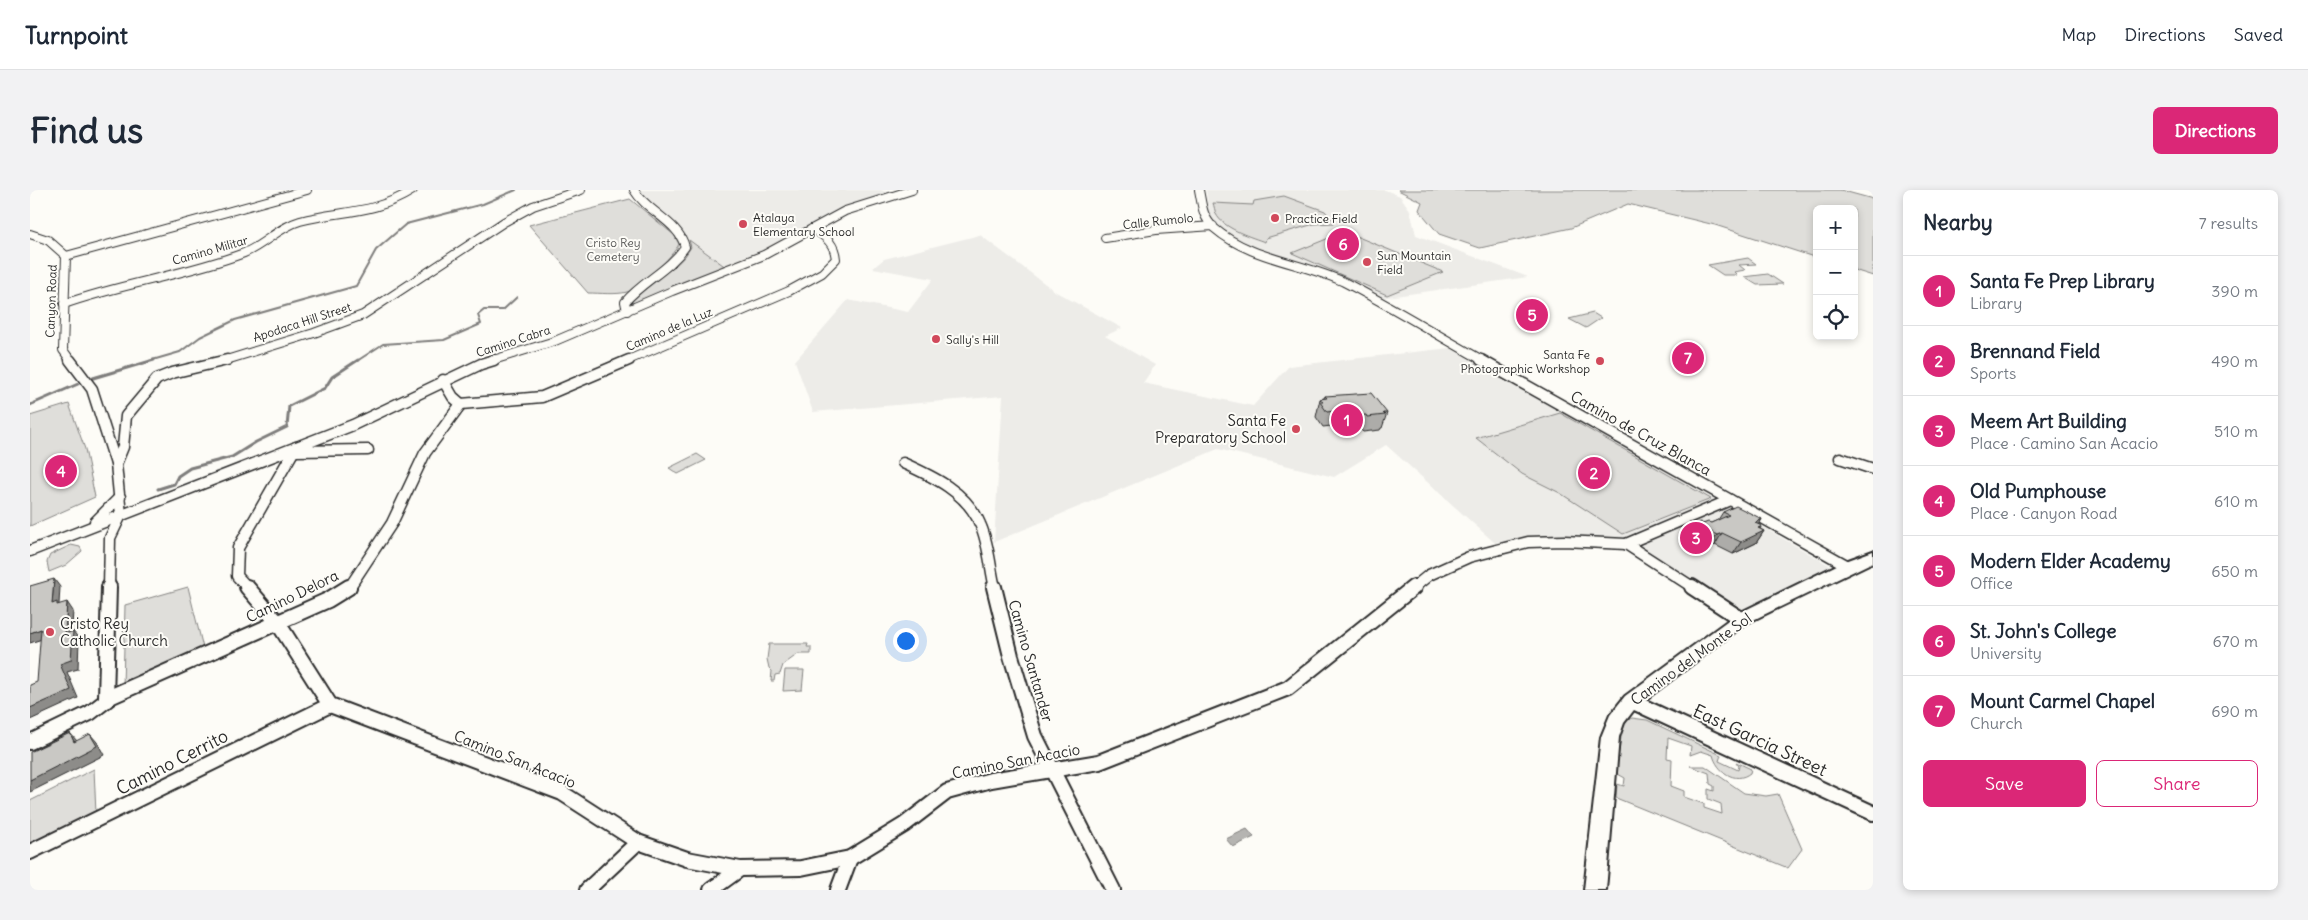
<!DOCTYPE html>
<meta charset="utf-8">
<style>
:root{--surface:#fff;--page:#f2f2f3;--text:#1f2937;--muted:#747a83;--line:#e0e1e3;--accent:#db2777}
body{margin:0;font-family:Delius,sans-serif;background:var(--page);color:var(--text)}
.controls{position:absolute;right:15px;top:15px;display:grid;overflow:hidden;border-radius:8px;box-shadow:0 2px 8px #0003}
.controls button{width:45px;height:45px;display:grid;place-items:center;padding:0;border:0;border-bottom:1px solid var(--line);background:var(--surface);color:var(--text);font:25px sans-serif}
.you{position:absolute;left:875px;top:450px;width:18px;height:18px;margin:-12px;border:4px solid #fff;border-radius:50%;background:#1a73e8;box-shadow:0 0 0 8px #1a73e833}
.badge{display:grid;place-items:center;width:32px;height:32px;border-radius:50%;background:var(--accent);color:#fff;font-size:16px;font-weight:700}
.pin{position:absolute;translate:-50% -50%;border:2px solid #fff;box-shadow:0 1px 5px #0006}
.list{margin:0;padding:0;list-style:none}
h2{display:flex;justify-content:space-between;align-items:center;height:65px;margin:0;padding:0 20px;font-size:21px}
h2 small{font-size:16px;font-weight:400;color:var(--muted)}
.list li{display:grid;grid-template-columns:32px 1fr auto;gap:15px;align-items:center;box-sizing:border-box;height:70px;padding:0 20px;border-top:1px solid var(--line)}
.list b{display:block;font-size:19px;white-space:nowrap}
.list p{margin:0;font-size:16px;white-space:nowrap;color:var(--muted)}
.list em{font-size:16px;font-style:normal;color:var(--muted)}
.actions{display:flex;gap:10px;padding:15px 20px}
.actions a{flex:1;padding:11px 0;border:1px solid var(--accent);border-radius:8px;text-align:center;font-size:18px;color:var(--accent)}
.actions .main{background:var(--accent);color:#fff}
.icon{flex:none;width:28px;height:28px;fill:none;stroke:currentColor;stroke-width:2;stroke-linecap:round;stroke-linejoin:round}
.map{position:relative;flex:none;width:1843px;height:700px;overflow:hidden;border-radius:8px}
header{display:flex;align-items:center;gap:30px;box-sizing:border-box;height:70px;padding:0 25px;background:var(--surface);border-bottom:1px solid var(--line)}
header strong{font-size:24px}
nav{display:flex;gap:28px;margin-inline-start:auto;font-size:18px}
.intro{display:flex;align-items:center;justify-content:space-between;box-sizing:border-box;height:120px;padding:0 30px}
h1{margin:0;font-size:35px}
.button{padding:12px 22px;border-radius:8px;background:var(--accent);color:#fff;font-size:18px;font-weight:700}
main{display:flex;gap:30px;padding:0 30px}
aside{flex:1;background:var(--surface);border-radius:8px;box-shadow:0 2px 8px #0003}
.map>svg:first-child{display:block}
</style>
<header>
<strong>Turnpoint</strong>
<nav><a>Map</a><a>Directions</a><a>Saved</a></nav>
</header>
<div class="intro"><h1>Find us</h1><a class="button">Directions</a></div>
<main>
<div class="map">
<svg width="1843" height="700" viewBox="0 0 1843 700">
<rect width="100%" height="100%" fill="#fdfcf7"/>
<filter id="ink" filterUnits="userSpaceOnUse"><feTurbulence type="fractalNoise" baseFrequency=".02" numOctaves="2"/><feDisplacementMap in="SourceGraphic" scale="10" xChannelSelector="R" yChannelSelector="G"/><feConvolveMatrix kernelMatrix="1 2 1 2 8 2 1 2 1" color-interpolation-filters="sRGB"/></filter>
<g filter="url(#ink)">
<g fill="#edece8">
<polygon points="610,0 850,0 861,3 811,19 733,62 697,78 659,50 652,41 610,5"/>
<polygon points="1176,0 1355,0 1370,6 1380,20 1386,45 1498,87 1351,108 1310,84 1242,65 1197,43 1182,28 1178,20"/>
<polygon points="950,45 1026,102 1092,138 1075,146 1125,175 1113,193 1223,216 1259,176 1420,158 1801,376 1709,421 1595,347 1509,346 1465,353 1356,255 1304,287 1188,259 964,352 973,206 783,222 765,171 818,110 878,122 903,89 843,78 854,69"/>
</g>
<g fill="#dfdeda" stroke="#858482">
<polygon points="1368,0 1810,0 1843,9 1843,86 1824,80 1824,19 1787,19 1787,68 1685,35 1598,14 1541,38 1450,58 1409,44 1389,20 1392,12"/>
<path d="M1254,6l41,15 10,12 -21,1 -48,14 -1,4 -3,-1c-14,-5 -39,-13 -46,-27 -1,-3 -2,-8 -3,-11l40,2 1,-4z"/>
<path d="M600,9l44,36 5,9c-6,12 -39,44 -52,48 -11,3 -27,1 -39,1l-59,-68z"/>
<polygon points="1314,42 1316,42 1413,82 1357,105 1262,63"/>
<path d="M659,50l38,28 -89,35 -8,-1c13,-22 48,-29 61,-55z"/>
<polygon points="1718,68 1726,74 1709,75 1715,80 1704,82 1707,85 1693,85 1678,75"/>
<polygon points="1738,84 1753,94 1727,95 1714,87"/>
<polygon points="1563,123 1571,128 1556,138 1539,129"/>
<polygon points="39,214 55,259 65,307 0,336 0,226"/>
<polygon points="1530,223 1681,309 1593,344 1530,303 1492,284 1446,248"/>
<polygon points="667,264 676,270 648,284 639,278"/>
<polygon points="41,355 50,357 52,361 36,375 19,382 17,372 20,365"/>
<polygon points="158,397 174,462 93,497 95,415"/>
<polygon points="739,454 778,454 777,457 781,457 781,464 768,464 753,475 750,484 745,485 744,491 741,491 742,481 739,478 737,469"/>
<polygon points="755,480 774,480 772,500 753,501"/>
<path d="M1602,528l15,2 74,35 -2,6 19,9 1,-4 -3,-4 15,7 -1,4c-15,12 -33,-2 -37,-18l-12,-4 -11,4 1,-9 -23,-8 -1,20 5,1 -1,27 13,5v6l20,7v4l18,6 -1,-10 -13,-5v-10l6,2v-5l-4,-2 -1,-11 -19,-7h15l39,27 22,3 12,-2 24,55 -14,19 -172,-70 1,-14 7,2 1,-8 -9,-5 7,-50z"/>
<polygon points="64,579 66,624 0,655 0,611"/>
</g>
<polygon fill="#b5b4b1" stroke="#7e7d7b" points="1217,639 1224,647 1203,657 1196,649"/>
<g fill="none" stroke-linecap="round" stroke-linejoin="round">
<g stroke="#7e7d7b" stroke-width="2">
<polyline points="119,171 150,162 170,147 205,130 326,96 346,60 376,34 453,14 486,0"/>
<polyline points="327,171 353,154 414,150 451,134 448,125 454,120 473,120 487,107"/>
</g>
<g stroke="#7e7d7b" stroke-width="3">
<polyline points="63,188 124,170"/>
<polyline points="0,215 48,194"/>
<polyline points="128,299 144,294 148,286 160,278 202,267 226,252 257,237 259,216 295,198 302,187 328,170"/>
</g>
<g stroke="#2b2b2b" stroke-width="10">
<g id="street-far2">
<path d="M1169,0c3,14 3,27 15,38 37,32 88,34 130,54 47,24 93,53 140,79"/>
<polyline points="0,44 18,50 36,66"/>
<polyline points="1075,48 1126,40 1183,36"/>
<polyline points="36,66 33,160 41,171"/>
<polyline points="36,66 277,0"/>
<path d="M34,114c59,-21 122,-29 180,-51 20,-8 35,-26 56,-32 42,-11 73,-6 113,-31"/>
<path d="M597,121l-2,-9c18,-21 44,-32 60,-55 -6,-25 -38,-35 -51,-57"/>
<polyline points="193,171 284,143 333,125 474,32 503,16 551,0"/>
<polyline points="460,171 525,151 642,101 734,65 815,21 882,0"/>
<path d="M596,171l163,-70 33,-18 14,-14c-1,-14 -11,-24 -24,-30"/>
</g>
</g>
<g stroke="#2b2b2b" stroke-width="13">
<g id="street-far1">
<polyline points="40,170 62,199 86,274 91,325 80,348 79,398"/>
<polyline points="1451,170 1818,376"/>
<polyline points="431,214 512,207 599,170"/>
<polyline points="265,261 338,260"/>
<polyline points="1810,268 1843,279"/>
<path d="M873,273c29,13 64,29 77,61 9,19 10,44 15,64"/>
<polyline points="86,274 93,257 96,226 127,189 142,183 197,170"/>
<polyline points="65,332 90,307"/>
<polyline points="1596,354 1664,398"/>
<polyline points="0,361 323,235 451,174 464,170"/>
<polyline points="218,398 207,386 208,358 266,257"/>
<polyline points="319,398 362,333 395,263 431,214 423,207 413,190"/>
<polyline points="1383,398 1399,385 1439,367 1498,352 1534,351 1596,354 1700,310"/>
</g>
</g>
<g stroke="#2b2b2b" stroke-width="18">
<g id="street">
<polyline points="217,397 248,433 300,515 532,603 608,652 657,669 710,679 771,678 820,668 874,635 917,602 961,590 1069,572 1258,498 1384,397"/>
<polyline points="964,397 981,466 1005,546 1083,700"/>
<polyline points="1662,397 1711,429"/>
<polyline points="76,508 79,397"/>
<polyline points="1601,511 1843,623"/>
<polyline points="0,552 60,523 82,506 298,410 319,397"/>
<polyline points="0,662 300,515"/>
<polyline points="557,700 608,652"/>
<polyline points="681,700 710,679"/>
<polyline points="808,700 820,668"/>
</g>
</g>
<g stroke="#2b2b2b" stroke-width="4">
<polygon id="secondary" points="1843,361 1843,372 1717,433 1607,516 1594,533 1589,547 1576,700 1554,700 1571,547 1580,525 1595,506 1705,425 1813,372"/>
</g>
<use href="#street-far2" stroke="#fdfcf7" stroke-width="8"/>
<use href="#street-far1" stroke="#fdfcf7" stroke-width="10"/>
<use href="#street" stroke="#fdfcf7" stroke-width="14"/>
<use href="#secondary" fill="#fdfcf7" fill-rule="evenodd"/>
</g>
<g fill="#adaca9" stroke="#2b2b2b">
<polygon points="1295,206 1357,223 1352,238 1351,238 1350,240 1333,242 1331,240 1305,242 1301,236 1293,237 1286,227 1290,209 1294,208"/>
<polygon points="1693,322 1732,329 1729,335 1730,339 1734,341 1726,353 1703,364 1685,355 1679,357 1668,351 1660,355 1651,349 1658,337 1681,333 1688,330"/>
</g>
<g fill="#8d8c89" stroke="#2b2b2b">
<polygon points="1732,329 1724,341 1725,333"/>
<polygon points="1732,336 1726,344 1734,341 1726,353 1703,364 1711,352 1728,338"/>
<polygon points="1675,339 1668,351 1660,355 1668,343"/>
<polygon points="1692,343 1685,355 1679,357 1687,345"/>
<polygon points="24,389 30,397 29,414 34,421 22,414"/>
<polygon points="37,412 43,421 41,452 35,444"/>
<polygon points="11,439 18,447 0,453 0,443"/>
<polygon points="43,441 49,449 48,479 37,482 48,508 0,530 0,518"/>
<polygon points="40,543 47,551 44,552"/>
<polygon points="60,544 67,552 74,565 0,602 0,590"/>
</g>
<g fill="#c9c8c4" stroke="#2b2b2b">
<polygon points="1341,203 1357,223 1353,223 1355,225 1337,227 1336,225 1309,226 1305,221 1297,222 1290,212 1293,212 1290,209 1297,208 1295,206"/>
<polygon points="1706,316 1732,329 1725,333 1732,336 1728,338 1734,341 1711,352 1692,343 1687,345 1675,339 1668,343 1658,337 1670,332 1673,334 1678,332 1681,333 1699,325 1693,322"/>
<polygon points="24,389 22,414 27,412 27,415 37,412 35,444 43,441 41,470 30,474 41,500 0,518 0,495 7,492 11,439 0,443 0,396"/>
<polygon points="40,543 44,552 60,544 67,556 0,590 0,562"/>
</g>
</g>
<g fill="#d1495b" stroke="#fdfcf7" stroke-width="2">
<circle cx="1245" cy="28" r="5"/>
<circle cx="713" cy="34" r="5"/>
<circle cx="1337" cy="72" r="5"/>
<circle cx="906" cy="149" r="5"/>
<circle cx="1570" cy="171" r="5"/>
<circle cx="1266" cy="239" r="5"/>
<circle cx="20" cy="442" r="5"/>
</g>
<g text-anchor="middle" dominant-baseline="central" stroke-width="4" stroke-linejoin="round" paint-order="stroke">
<g font-size="12" fill="#2b2b2b" stroke="#fdfcf7" text-anchor="start">
<text x="723" y="27">Atalaya<tspan x="723" dy="14">Elementary School</tspan></text>
<text x="1255" y="28">Practice Field</text>
<text x="1347" y="65">Sun Mountain<tspan x="1347" dy="14">Field</tspan></text>
<text x="916" y="149">Sally's Hill</text>
<text x="1560" y="164" text-anchor="end">Santa Fe<tspan x="1560" dy="14">Photographic Workshop</tspan></text>
</g>
<g font-size="12" fill="#2b2b2b" stroke="#fdfcf7">
<text transform="translate(1128 31) rotate(-6)">Calle Rumolo</text>
<text transform="translate(180 60) rotate(-16)">Camino Militar</text>
<text transform="translate(21 111) rotate(-88)">Canyon Road</text>
<text transform="translate(272 132) rotate(-18)">Apodaca Hill Street</text>
<text transform="translate(639 139) rotate(-23)">Camino de la Luz</text>
<text transform="translate(483 151) rotate(-18)">Camino Cabra</text>
</g>
<g font-size="12" fill="#585857" stroke="#fdfcf7">
<text x="583" y="52">Cristo Rey<tspan x="583" dy="14">Cemetery</tspan></text>
</g>
<g font-size="15" fill="#2b2b2b" stroke="#fdfcf7" text-anchor="end">
<text x="1256" y="230">Santa Fe<tspan x="1256" dy="17">Preparatory School</tspan></text>
<text x="30" y="433" text-anchor="start">Cristo Rey<tspan x="30" dy="17">Catholic Church</tspan></text>
</g>
<g font-size="15" fill="#2b2b2b" stroke="#fdfcf7">
<text transform="translate(1611 243) rotate(29)">Camino de Cruz Blanca</text>
<text transform="translate(262 406) rotate(-26)">Camino Delora</text>
<text transform="translate(1661 469) rotate(-36)">Camino del Monte Sol</text>
<text transform="translate(1001 471) rotate(74)">Camino Santander</text>
<text transform="translate(485 569) rotate(22)">Camino San Acacio</text>
<text transform="translate(986 571) rotate(-11)">Camino San Acacio</text>
</g>
<g font-size="18" fill="#2b2b2b" stroke="#fdfcf7">
<text transform="translate(1730 550) rotate(25)">East Garcia Street</text>
<text transform="translate(142 572) rotate(-27)">Camino Cerrito</text>
</g>
</g>
</svg>
<div class="controls">
<button>+</button>
<button>−</button>
<button><svg class="icon" aria-label="locate" viewBox="0 0 24 24"><circle cx="12" cy="12" r="6"/><path d="M12 2v4M12 18v4M2 12h4M18 12h4"/></svg></button>
</div>
<div class="you"></div>
<div class="pin badge" style="left:1317px;top:230px">1</div>
<div class="pin badge" style="left:1564px;top:283px">2</div>
<div class="pin badge" style="left:1666px;top:348px">3</div>
<div class="pin badge" style="left:31px;top:281px">4</div>
<div class="pin badge" style="left:1502px;top:125px">5</div>
<div class="pin badge" style="left:1313px;top:54px">6</div>
<div class="pin badge" style="left:1658px;top:168px">7</div>
</div>
<aside>
<h2>Nearby<small>7 results</small></h2>
<ul class="list">
<li><span class="badge">1</span><div><b>Santa Fe Prep Library</b><p>Library</p></div><em>390 m</em></li>
<li><span class="badge">2</span><div><b>Brennand Field</b><p>Sports</p></div><em>490 m</em></li>
<li><span class="badge">3</span><div><b>Meem Art Building</b><p>Place · Camino San Acacio</p></div><em>510 m</em></li>
<li><span class="badge">4</span><div><b>Old Pumphouse</b><p>Place · Canyon Road</p></div><em>610 m</em></li>
<li><span class="badge">5</span><div><b>Modern Elder Academy</b><p>Office</p></div><em>650 m</em></li>
<li><span class="badge">6</span><div><b>St. John's College</b><p>University</p></div><em>670 m</em></li>
<li><span class="badge">7</span><div><b>Mount Carmel Chapel</b><p>Church</p></div><em>690 m</em></li>
</ul>
<div class="actions"><a class="main">Save</a><a>Share</a></div>
</aside>
</main>
